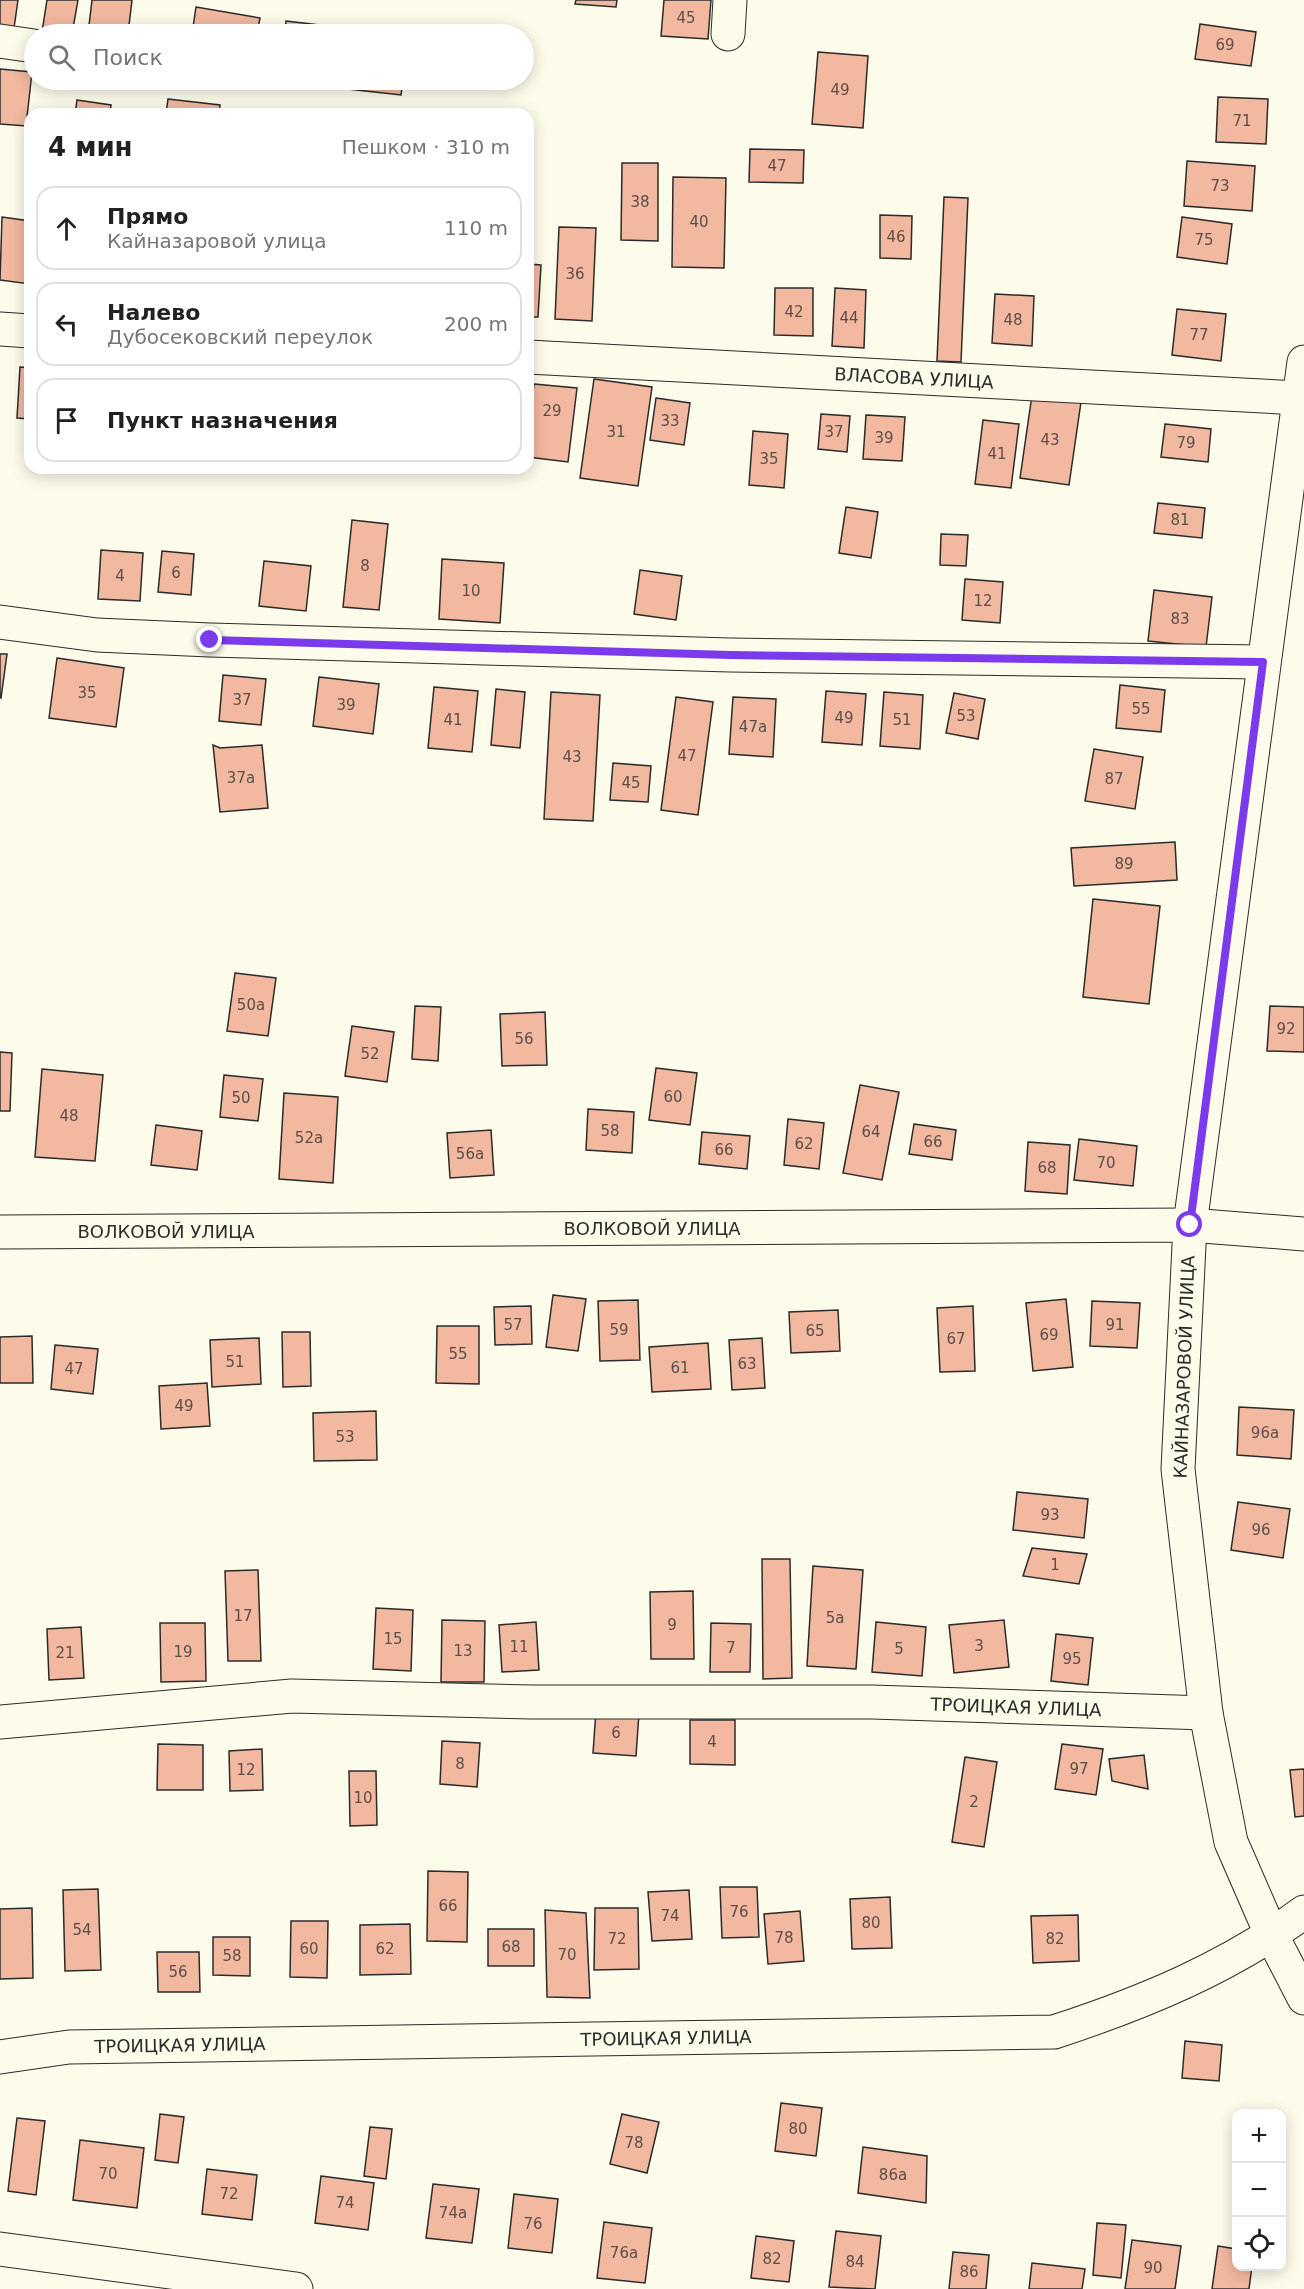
<!DOCTYPE html>
<html lang="ru">
<meta charset="utf-8">
<style>
:root{--surface:#fff;--page:#f2f2f2;--text:#202124;--muted:#757577;--line:#e0e0e0}
body{margin:0;font-family:"DejaVu Sans",sans-serif;background:var(--page);color:var(--text)}
.controls{position:absolute;right:18px;bottom:18px;display:grid;overflow:hidden;border-radius:12px;box-shadow:0 3px 15px #0003}
.controls button{width:54px;height:54px;display:grid;place-items:center;padding:0;border:0;border-bottom:2px solid var(--line);background:var(--surface);color:var(--text);font:30px sans-serif}
.stop{position:absolute;width:18px;height:18px;margin:-14px;border:4px solid #7c3aed;border-radius:50%;background:#fff}
.stop.end{background:#7c3aed;border-color:#fff;box-shadow:0 2px 6px #0008}
.list{margin:0;padding:0;list-style:none}
h2{display:flex;justify-content:space-between;align-items:center;height:78px;margin:0;padding:0 24px;font-size:26px}
h2 small{font-size:20px;font-weight:400;color:var(--muted)}
.list li{display:grid;grid-template-columns:39px 1fr auto;gap:18px;align-items:center;box-sizing:border-box;height:84px;margin:0 12px 12px;padding:0 12px;border:2px solid var(--line);border-radius:18px}
.list b{display:block;font-size:22px;white-space:nowrap}
.list p{margin:0;font-size:20px;white-space:nowrap;color:var(--muted)}
.list em{font-size:20px;font-style:normal;color:var(--muted)}
.icon{flex:none;width:33px;height:33px;fill:none;stroke:currentColor;stroke-width:2;stroke-linecap:round;stroke-linejoin:round}
.map{position:relative;flex:none;width:1304px;height:2289px;overflow:hidden}
.search{position:absolute;background:var(--surface);box-shadow:0 3px 15px #0003;left:24px;top:24px;width:510px;height:66px;display:flex;align-items:center;gap:15px;box-sizing:border-box;padding:0 21px;border-radius:33px;color:var(--muted);font-size:22px}
.panel{position:absolute;background:var(--surface);box-shadow:0 3px 15px #0003;left:24px;top:108px;width:510px;height:366px;border-radius:18px}
.map>svg:first-child{display:block}
</style>
<div class="map">
<svg width="1304" height="2289" viewBox="0 0 1304 2289">
<rect width="100%" height="100%" fill="#fdfbea"/>
<g fill="#f2b8a0" stroke="#2b2b2b" stroke-width="1.5">
<polygon points="0,0 18,0 14,28 0,26"/>
<polygon points="47,0 78,0 72,34 42,32"/>
<polygon points="92,0 132,0 128,34 88,34"/>
<polygon points="576,0 617,0 616,7 575,4"/>
<polygon points="664,0 711,0 708,39 661,36"/>
<polygon points="196,7 260,18 257,34 192,34"/>
<polygon points="286,21 328,26 327,34 285,34"/>
<polygon points="1200,24 1256,32 1251,66 1195,59"/>
<polygon points="818,52 868,56 863,128 812,124"/>
<polygon points="0,69 32,72 26,126 0,124"/>
<polygon points="341,80 403,80 401,95 339,88"/>
<polygon points="1218,97 1268,99 1266,144 1216,142"/>
<polygon points="168,99 220,105 219,114 166,114"/>
<polygon points="77,100 111,105 110,114 75,114"/>
<polygon points="750,149 804,150 803,183 749,182"/>
<polygon points="1187,161 1255,166 1252,211 1184,206"/>
<polygon points="622,163 658,163 658,241 621,240"/>
<polygon points="673,177 726,178 724,268 672,267"/>
<polygon points="944,197 968,198 961,362 937,361"/>
<polygon points="880,215 912,216 911,259 880,258"/>
<polygon points="2,217 30,221 30,284 0,280"/>
<polygon points="1182,217 1232,224 1227,264 1177,257"/>
<polygon points="559,227 596,228 592,321 555,319"/>
<polygon points="528,264 541,265 538,317 528,317"/>
<polygon points="775,288 813,288 813,336 774,335"/>
<polygon points="835,288 866,290 864,348 832,346"/>
<polygon points="995,294 1034,296 1032,346 992,343"/>
<polygon points="1177,309 1226,314 1221,361 1172,355"/>
<polygon points="20,367 30,368 30,419 17,418"/>
<polygon points="594,379 652,387 638,486 580,478"/>
<polygon points="534,384 577,388 568,462 528,457 528,434"/>
<polygon points="1032,395 1081,402 1069,485 1020,478"/>
<polygon points="656,398 690,403 684,445 650,440"/>
<polygon points="821,414 850,416 847,452 818,449"/>
<polygon points="866,415 905,417 902,461 863,459"/>
<polygon points="983,420 1019,424 1011,488 975,484"/>
<polygon points="1165,424 1211,429 1208,462 1161,457"/>
<polygon points="753,431 788,434 784,488 749,485"/>
<polygon points="1158,503 1205,508 1202,538 1154,533"/>
<polygon points="846,507 878,512 871,558 839,553"/>
<polygon points="352,520 388,524 379,610 343,607"/>
<polygon points="941,534 968,535 966,566 940,565"/>
<polygon points="101,550 143,553 140,601 98,599"/>
<polygon points="162,551 194,554 191,595 158,592"/>
<polygon points="442,559 504,563 500,623 439,619"/>
<polygon points="264,561 311,566 306,611 259,606"/>
<polygon points="640,570 682,576 676,620 634,614"/>
<polygon points="965,579 1003,582 1000,623 962,620"/>
<polygon points="1154,590 1212,597 1206,647 1148,641"/>
<polygon points="0,654 7,654 1,698 0,698"/>
<polygon points="57,658 124,668 116,727 49,718"/>
<polygon points="223,675 266,679 261,725 219,721"/>
<polygon points="319,677 379,684 373,734 313,726"/>
<polygon points="1120,685 1165,690 1161,732 1116,728"/>
<polygon points="434,687 478,691 472,752 428,748"/>
<polygon points="496,689 525,692 520,748 491,745"/>
<polygon points="826,691 866,694 862,745 822,742"/>
<polygon points="551,692 600,695 593,821 544,819"/>
<polygon points="884,692 923,695 920,749 880,746"/>
<polygon points="954,693 985,699 978,739 946,733"/>
<polygon points="676,697 713,702 698,815 661,810"/>
<polygon points="733,697 776,699 773,757 729,754"/>
<polygon points="213,745 220,748 262,745 268,808 220,812"/>
<polygon points="1094,749 1143,757 1135,809 1085,801"/>
<polygon points="613,763 651,766 648,802 610,800"/>
<polygon points="1175,842 1177,880 1074,886 1071,848"/>
<polygon points="1093,899 1160,906 1149,1004 1083,997"/>
<polygon points="235,973 276,978 268,1036 227,1031"/>
<polygon points="415,1006 441,1007 438,1061 412,1059"/>
<polygon points="1270,1006 1304,1007 1304,1052 1267,1051"/>
<polygon points="545,1012 547,1065 502,1066 500,1014"/>
<polygon points="352,1026 394,1032 387,1082 345,1076"/>
<polygon points="0,1052 12,1053 10,1111 0,1111"/>
<polygon points="656,1068 697,1073 690,1125 649,1120"/>
<polygon points="42,1069 103,1075 95,1161 35,1157"/>
<polygon points="224,1075 263,1079 258,1121 220,1117"/>
<polygon points="860,1085 899,1092 882,1180 843,1173"/>
<polygon points="284,1093 338,1097 333,1183 279,1179"/>
<polygon points="588,1109 634,1112 632,1153 586,1150"/>
<polygon points="788,1119 824,1123 819,1169 784,1165"/>
<polygon points="914,1124 956,1130 952,1160 909,1154"/>
<polygon points="156,1125 202,1131 197,1170 151,1165"/>
<polygon points="491,1130 494,1175 450,1178 447,1133"/>
<polygon points="702,1132 750,1136 747,1169 699,1164"/>
<polygon points="1079,1139 1137,1146 1133,1186 1074,1180"/>
<polygon points="1028,1142 1070,1145 1067,1194 1025,1191"/>
<polygon points="553,1295 586,1299 578,1351 546,1347"/>
<polygon points="1066,1299 1073,1367 1033,1371 1026,1303"/>
<polygon points="638,1300 640,1360 600,1361 598,1301"/>
<polygon points="1092,1301 1140,1303 1137,1348 1090,1346"/>
<polygon points="531,1306 532,1344 495,1345 494,1307"/>
<polygon points="973,1306 975,1371 940,1372 937,1308"/>
<polygon points="838,1310 840,1351 791,1353 789,1312"/>
<polygon points="437,1326 479,1326 479,1384 436,1383"/>
<polygon points="282,1332 310,1332 311,1386 283,1387"/>
<polygon points="32,1336 33,1383 0,1383 0,1337"/>
<polygon points="259,1338 261,1384 212,1387 210,1340"/>
<polygon points="762,1338 765,1388 732,1390 729,1340"/>
<polygon points="708,1343 711,1389 652,1392 649,1347"/>
<polygon points="55,1345 98,1349 93,1394 51,1389"/>
<polygon points="207,1383 210,1426 161,1429 159,1386"/>
<polygon points="1239,1407 1294,1410 1291,1459 1237,1455"/>
<polygon points="376,1411 377,1460 314,1461 313,1413"/>
<polygon points="1017,1492 1088,1499 1084,1538 1013,1530"/>
<polygon points="1238,1502 1290,1509 1283,1558 1231,1550"/>
<polygon points="1032,1548 1087,1554 1079,1584 1023,1576"/>
<polygon points="762,1559 790,1559 792,1678 763,1679"/>
<polygon points="813,1566 863,1570 856,1669 807,1666"/>
<polygon points="258,1570 261,1661 228,1661 225,1571"/>
<polygon points="693,1591 694,1659 651,1659 650,1592"/>
<polygon points="376,1608 413,1610 411,1671 373,1669"/>
<polygon points="442,1620 485,1621 484,1682 441,1682"/>
<polygon points="1004,1620 1009,1667 954,1673 949,1625"/>
<polygon points="536,1622 539,1670 502,1672 499,1625"/>
<polygon points="876,1622 926,1627 922,1676 872,1672"/>
<polygon points="160,1623 205,1623 206,1681 161,1682"/>
<polygon points="711,1623 751,1624 750,1672 710,1672"/>
<polygon points="81,1627 84,1678 49,1680 47,1629"/>
<polygon points="1056,1634 1093,1638 1088,1685 1051,1681"/>
<polygon points="596,1710 639,1713 636,1756 593,1753"/>
<polygon points="690,1720 735,1720 735,1765 690,1764"/>
<polygon points="442,1741 480,1743 477,1787 440,1784"/>
<polygon points="158,1744 203,1745 203,1790 157,1790"/>
<polygon points="1062,1744 1103,1749 1096,1795 1055,1789"/>
<polygon points="262,1749 263,1790 230,1791 229,1751"/>
<polygon points="1144,1755 1148,1789 1112,1781 1109,1759"/>
<polygon points="965,1757 997,1762 984,1847 952,1842"/>
<polygon points="1304,1769 1304,1816 1295,1817 1290,1770"/>
<polygon points="349,1771 376,1771 377,1825 350,1826"/>
<polygon points="428,1871 468,1872 467,1942 427,1941"/>
<polygon points="720,1887 757,1887 759,1937 722,1938"/>
<polygon points="98,1889 101,1970 65,1971 63,1890"/>
<polygon points="689,1890 692,1939 652,1941 648,1892"/>
<polygon points="890,1897 892,1948 852,1949 850,1899"/>
<polygon points="32,1908 33,1978 0,1979 0,1909"/>
<polygon points="595,1908 638,1908 639,1969 594,1970"/>
<polygon points="545,1910 586,1913 590,1998 547,1997"/>
<polygon points="800,1911 804,1961 768,1964 764,1914"/>
<polygon points="1078,1915 1079,1961 1033,1963 1031,1916"/>
<polygon points="291,1921 328,1921 327,1978 290,1977"/>
<polygon points="410,1924 411,1974 360,1975 360,1925"/>
<rect x="488" y="1929" width="46" height="37"/>
<polygon points="213,1937 250,1937 250,1976 213,1975"/>
<polygon points="157,1952 199,1952 200,1992 158,1992"/>
<polygon points="1185,2041 1222,2045 1219,2081 1182,2078"/>
<polygon points="781,2103 822,2108 816,2156 775,2151"/>
<polygon points="160,2114 184,2117 178,2163 155,2160"/>
<polygon points="622,2114 659,2122 647,2173 610,2164"/>
<polygon points="17,2118 45,2121 36,2195 8,2191"/>
<polygon points="370,2127 392,2129 386,2179 364,2176"/>
<polygon points="80,2140 144,2148 137,2208 73,2200"/>
<polygon points="863,2147 927,2156 926,2203 858,2193"/>
<polygon points="207,2169 257,2175 252,2220 202,2214"/>
<polygon points="321,2176 374,2183 368,2230 315,2223"/>
<polygon points="433,2184 479,2189 472,2243 426,2238"/>
<polygon points="514,2194 558,2199 552,2253 508,2248"/>
<polygon points="604,2222 652,2228 645,2283 597,2278"/>
<polygon points="1097,2223 1126,2225 1121,2278 1093,2275"/>
<polygon points="836,2231 881,2236 875,2289 829,2287"/>
<polygon points="756,2236 794,2241 789,2282 751,2278"/>
<polygon points="1132,2240 1181,2246 1175,2289 1125,2289"/>
<polygon points="1218,2246 1236,2249 1236,2266 1252,2266 1249,2289 1212,2289"/>
<polygon points="953,2252 989,2255 986,2289 949,2289"/>
<polygon points="1032,2263 1085,2269 1082,2289 1029,2289"/>
</g>
<g fill="none" stroke-linecap="round" stroke-linejoin="round">
<g stroke="#2b2b2b" stroke-width="35">
<g id="minor">
<polyline points="728,34 730,0"/>
<polyline points="0,41 34,46"/>
<polyline points="0,329 30,331"/>
<polyline points="528,357 1299,398"/>
<polyline points="1304,362 1190,1225 1178,1469 1206,1713 1231,1842 1272,1936 1304,1998"/>
<polyline points="0,622 97,635 210,640 730,655 1263,662"/>
<polyline points="0,1232 1190,1225 1304,1234"/>
<polyline points="0,1722 292,1696 532,1702 872,1702 1206,1713"/>
<path d="M0,2057l69,-10 985,-15c89,-29 174,-64 250,-120"/>
<polyline points="0,2249 296,2289"/>
</g>
</g>
<use href="#minor" stroke="#fdfbea" stroke-width="33"/>
</g>
<g fill="none" stroke-linecap="round" stroke-linejoin="round">
<polyline stroke="#7c3aed" stroke-width="8" points="210,640 730,655 1263,662 1190,1225"/>
</g>
<g text-anchor="middle" dominant-baseline="central" stroke-width="4.5" stroke-linejoin="round" paint-order="stroke">
<g font-size="15" fill="#5d4e48">
<text x="686" y="18">45</text>
<text x="1225" y="45">69</text>
<text x="840" y="90">49</text>
<text x="1242" y="121">71</text>
<text x="777" y="166">47</text>
<text x="1220" y="186">73</text>
<text x="640" y="202">38</text>
<text x="699" y="222">40</text>
<text x="896" y="237">46</text>
<text x="1204" y="240">75</text>
<text x="575" y="274">36</text>
<text x="794" y="312">42</text>
<text x="849" y="318">44</text>
<text x="1013" y="320">48</text>
<text x="1199" y="335">77</text>
<text x="552" y="411">29</text>
<text x="670" y="421">33</text>
<text x="616" y="432">31</text>
<text x="834" y="432">37</text>
<text x="884" y="438">39</text>
<text x="1050" y="440">43</text>
<text x="1186" y="443">79</text>
<text x="997" y="454">41</text>
<text x="769" y="459">35</text>
<text x="1180" y="520">81</text>
<text x="365" y="566">8</text>
<text x="176" y="573">6</text>
<text x="120" y="576">4</text>
<text x="471" y="591">10</text>
<text x="983" y="601">12</text>
<text x="1180" y="619">83</text>
<text x="87" y="693">35</text>
<text x="242" y="700">37</text>
<text x="346" y="705">39</text>
<text x="1141" y="709">55</text>
<text x="966" y="716">53</text>
<text x="844" y="718">49</text>
<text x="453" y="720">41</text>
<text x="902" y="720">51</text>
<text x="753" y="727">47а</text>
<text x="687" y="756">47</text>
<text x="572" y="757">43</text>
<text x="241" y="778">37а</text>
<text x="1114" y="779">87</text>
<text x="631" y="783">45</text>
<text x="1124" y="864">89</text>
<text x="251" y="1005">50а</text>
<text x="1286" y="1029">92</text>
<text x="524" y="1039">56</text>
<text x="370" y="1054">52</text>
<text x="673" y="1097">60</text>
<text x="241" y="1098">50</text>
<text x="69" y="1116">48</text>
<text x="610" y="1131">58</text>
<text x="871" y="1132">64</text>
<text x="309" y="1138">52а</text>
<text x="933" y="1142">66</text>
<text x="804" y="1144">62</text>
<text x="724" y="1150">66</text>
<text x="470" y="1154">56а</text>
<text x="1106" y="1163">70</text>
<text x="1047" y="1168">68</text>
<text x="513" y="1325">57</text>
<text x="1115" y="1325">91</text>
<text x="619" y="1330">59</text>
<text x="815" y="1331">65</text>
<text x="1049" y="1335">69</text>
<text x="956" y="1339">67</text>
<text x="458" y="1354">55</text>
<text x="235" y="1362">51</text>
<text x="747" y="1364">63</text>
<text x="680" y="1368">61</text>
<text x="74" y="1369">47</text>
<text x="184" y="1406">49</text>
<text x="1265" y="1433">96а</text>
<text x="345" y="1437">53</text>
<text x="1050" y="1515">93</text>
<text x="1261" y="1530">96</text>
<text x="1055" y="1565">1</text>
<text x="243" y="1616">17</text>
<text x="835" y="1618">5а</text>
<text x="672" y="1625">9</text>
<text x="393" y="1639">15</text>
<text x="979" y="1646">3</text>
<text x="519" y="1647">11</text>
<text x="731" y="1648">7</text>
<text x="899" y="1649">5</text>
<text x="463" y="1651">13</text>
<text x="183" y="1652">19</text>
<text x="65" y="1653">21</text>
<text x="1072" y="1659">95</text>
<text x="616" y="1733">6</text>
<text x="712" y="1742">4</text>
<text x="460" y="1764">8</text>
<text x="1079" y="1769">97</text>
<text x="246" y="1770">12</text>
<text x="363" y="1798">10</text>
<text x="974" y="1802">2</text>
<text x="448" y="1906">66</text>
<text x="739" y="1912">76</text>
<text x="670" y="1916">74</text>
<text x="871" y="1923">80</text>
<text x="82" y="1930">54</text>
<text x="784" y="1938">78</text>
<text x="617" y="1939">72</text>
<text x="1055" y="1939">82</text>
<text x="511" y="1947">68</text>
<text x="309" y="1949">60</text>
<text x="385" y="1949">62</text>
<text x="567" y="1955">70</text>
<text x="232" y="1956">58</text>
<text x="178" y="1972">56</text>
<text x="798" y="2129">80</text>
<text x="634" y="2143">78</text>
<text x="108" y="2174">70</text>
<text x="893" y="2175">86а</text>
<text x="229" y="2194">72</text>
<text x="345" y="2203">74</text>
<text x="453" y="2213">74а</text>
<text x="533" y="2224">76</text>
<text x="624" y="2253">76а</text>
<text x="772" y="2259">82</text>
<text x="855" y="2262">84</text>
<text x="1153" y="2268">90</text>
<text x="969" y="2272">86</text>
</g>
<g font-size="18" fill="#2b2b2b" stroke="#fdfbea">
<text transform="translate(914 378) rotate(3)">ВЛАСОВА УЛИЦА</text>
<text x="652" y="1228">ВОЛКОВОЙ УЛИЦА</text>
<text x="166" y="1231">ВОЛКОВОЙ УЛИЦА</text>
<text transform="translate(1184 1367) rotate(-88)">КАЙНАЗАРОВОЙ УЛИЦА</text>
<text transform="translate(1016 1707) rotate(2)">ТРОИЦКАЯ УЛИЦА</text>
<text transform="translate(666 2038) rotate(-1)">ТРОИЦКАЯ УЛИЦА</text>
<text transform="translate(180 2045) rotate(-1)">ТРОИЦКАЯ УЛИЦА</text>
</g>
</g>
</svg>
<div class="controls">
<button>+</button>
<button>−</button>
<button><svg class="icon" aria-label="locate" viewBox="0 0 24 24"><circle cx="12" cy="12" r="6"/><path d="M12 2v4M12 18v4M2 12h4M18 12h4"/></svg></button>
</div>
<div class="stop" style="left:1190px;top:1225px"></div>
<div class="stop end" style="left:210px;top:640px"></div>
<div class="search"><svg class="icon" aria-label="search" viewBox="0 0 24 24"><circle cx="10" cy="10" r="6"/><path d="M15 15l6 6"/></svg>Поиск</div>
<section class="panel">
<h2>4 мин<small>Пешком · 310 m</small></h2>
<ul class="list">
<li><svg class="icon" aria-label="ahead" viewBox="0 0 24 24"><path d="M12 20V5M6 11l6-6 6 6"/></svg><div><b>Прямо</b><p>Кайназаровой улица</p></div><em>110 m</em></li>
<li><svg class="icon" aria-label="left" viewBox="0 0 24 24"><path d="M17 20v-9H6M10 6l-5 5 5 5"/></svg><div><b>Налево</b><p>Дубосековский переулок</p></div><em>200 m</em></li>
<li><svg class="icon" aria-label="arrive" viewBox="0 0 24 24"><path d="M6 21V4h12l-3 4 3 4H6"/></svg><div><b>Пункт назначения</b></div></li>
</ul>
</section>
</div>
